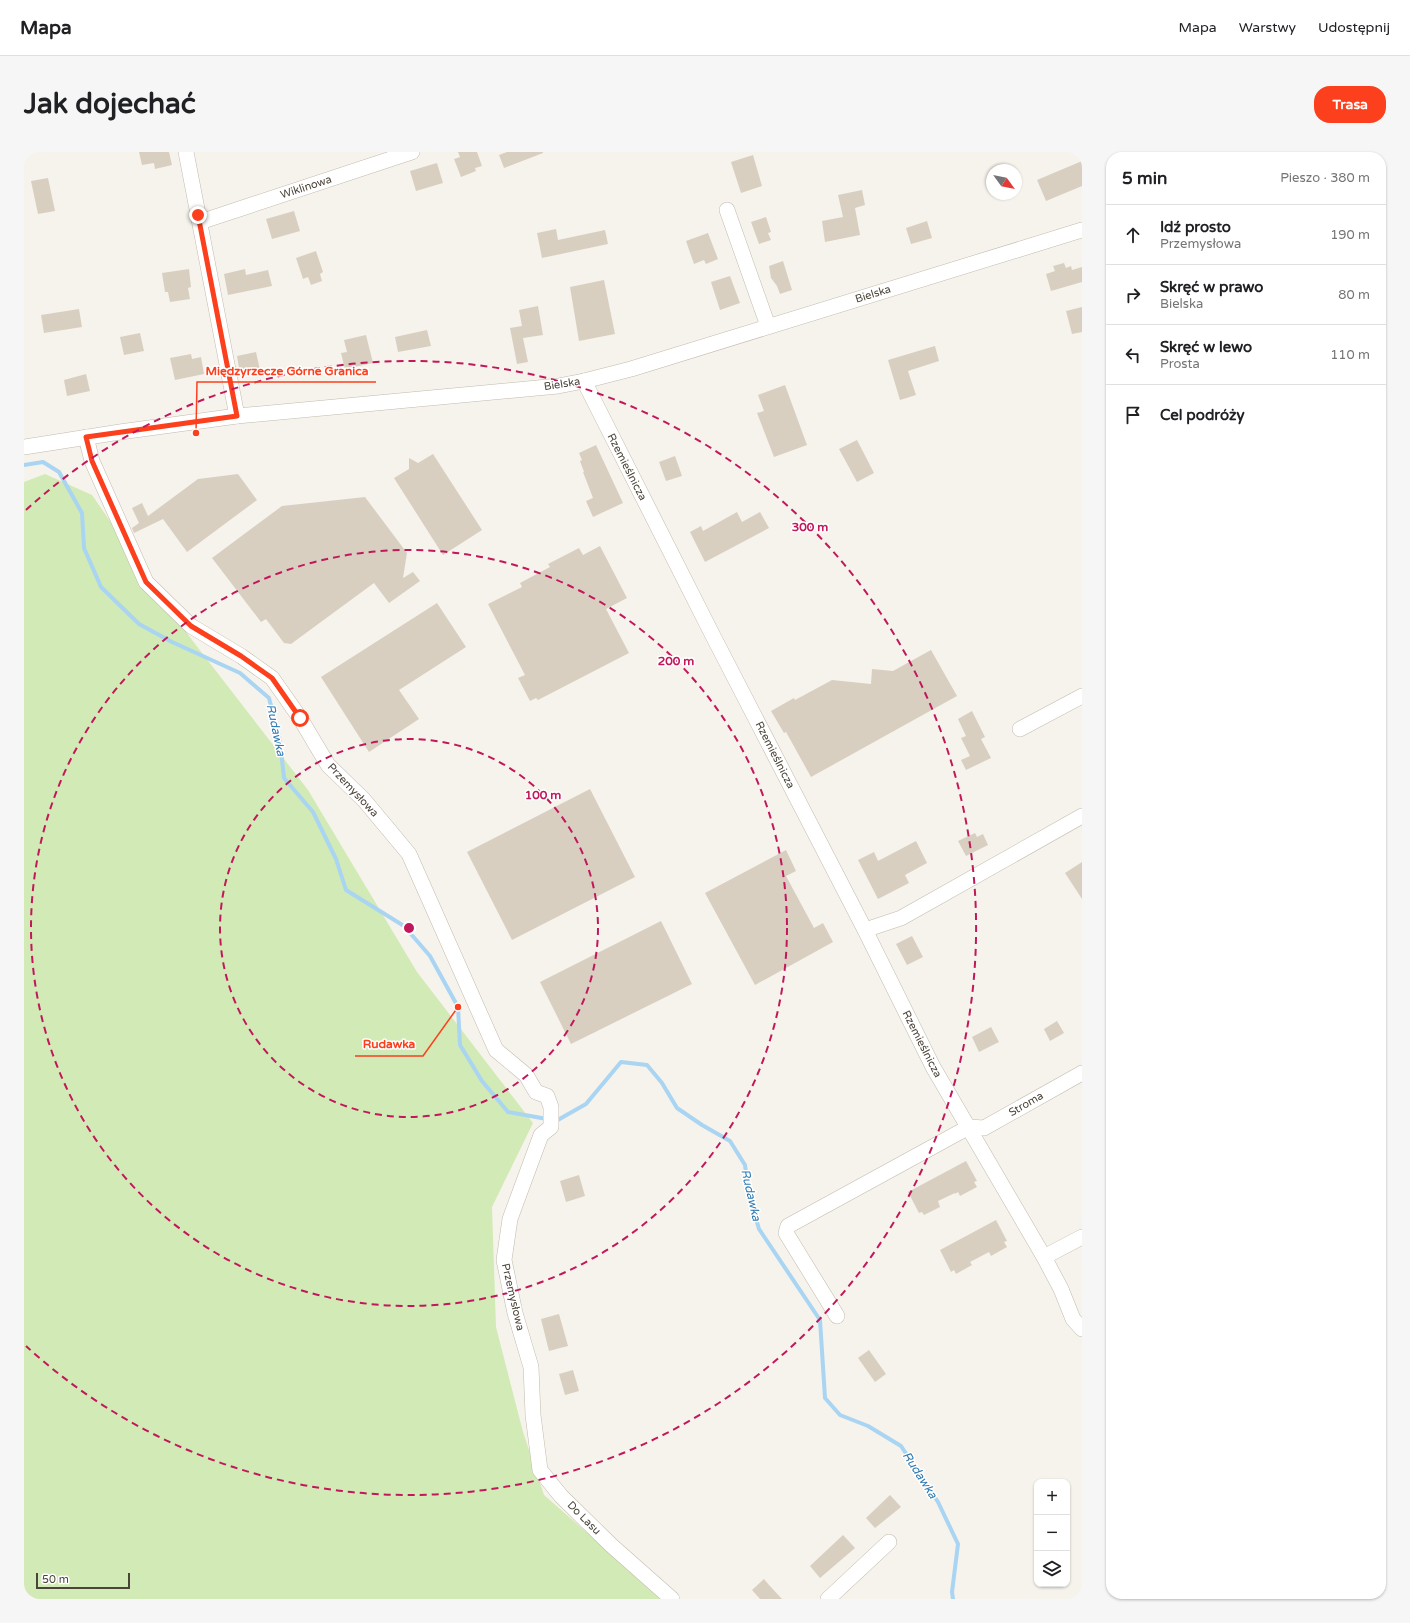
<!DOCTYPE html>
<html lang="pl">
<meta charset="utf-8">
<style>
:root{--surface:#fff;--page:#f6f6f6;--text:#202124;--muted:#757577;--line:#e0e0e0;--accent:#fc3f1d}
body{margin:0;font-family:"Varela Round",sans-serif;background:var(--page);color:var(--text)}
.controls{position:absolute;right:12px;bottom:12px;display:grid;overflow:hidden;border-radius:8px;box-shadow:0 1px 3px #0004}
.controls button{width:36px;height:36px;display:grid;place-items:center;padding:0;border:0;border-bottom:1px solid var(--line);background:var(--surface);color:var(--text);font:20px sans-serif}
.compass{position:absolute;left:962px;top:12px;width:36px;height:36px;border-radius:50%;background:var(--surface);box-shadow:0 1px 3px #0004;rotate:123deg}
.scale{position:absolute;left:12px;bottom:10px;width:94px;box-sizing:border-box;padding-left:4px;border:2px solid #4b4439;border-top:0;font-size:11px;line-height:14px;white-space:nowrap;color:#4b4439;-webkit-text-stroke:3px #fff;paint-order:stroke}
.stop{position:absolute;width:12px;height:12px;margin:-9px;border:3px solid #fc3f1d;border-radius:50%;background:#fff}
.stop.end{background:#fc3f1d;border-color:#fff;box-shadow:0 1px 4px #0008}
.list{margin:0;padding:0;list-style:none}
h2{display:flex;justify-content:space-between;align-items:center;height:52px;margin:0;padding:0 16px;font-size:17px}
h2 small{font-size:13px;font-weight:400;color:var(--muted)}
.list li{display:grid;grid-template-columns:26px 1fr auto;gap:12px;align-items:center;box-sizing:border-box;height:60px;padding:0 16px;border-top:1px solid var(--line)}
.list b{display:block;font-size:15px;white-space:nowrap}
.list p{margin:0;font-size:13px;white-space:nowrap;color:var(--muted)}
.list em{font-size:13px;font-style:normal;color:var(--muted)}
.icon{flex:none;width:22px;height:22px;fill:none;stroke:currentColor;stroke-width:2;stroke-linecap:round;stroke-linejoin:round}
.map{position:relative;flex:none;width:1058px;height:1447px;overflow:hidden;border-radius:16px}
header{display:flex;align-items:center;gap:24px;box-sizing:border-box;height:56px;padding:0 20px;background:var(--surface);border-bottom:1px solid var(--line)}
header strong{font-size:19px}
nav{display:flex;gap:22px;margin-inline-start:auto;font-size:14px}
.intro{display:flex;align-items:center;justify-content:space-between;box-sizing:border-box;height:96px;padding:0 24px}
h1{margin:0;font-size:28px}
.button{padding:10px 18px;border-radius:16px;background:var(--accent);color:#fff;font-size:14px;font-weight:700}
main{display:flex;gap:24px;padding:0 24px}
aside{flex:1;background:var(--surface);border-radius:16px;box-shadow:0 1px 3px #0004}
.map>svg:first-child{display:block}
</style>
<header>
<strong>Mapa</strong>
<nav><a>Mapa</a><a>Warstwy</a><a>Udostępnij</a></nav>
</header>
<div class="intro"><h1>Jak dojechać</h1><a class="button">Trasa</a></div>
<main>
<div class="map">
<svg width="1058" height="1447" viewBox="0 0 1058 1447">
<rect width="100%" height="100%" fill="#f6f3ec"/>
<polygon fill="#d2eab5" points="21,322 68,343 168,488 284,638 393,820 509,971 468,1055 472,1175 499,1280 520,1343 639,1447 0,1447 0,330"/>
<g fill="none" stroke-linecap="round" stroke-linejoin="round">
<g stroke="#a9d4f2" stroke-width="4">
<polyline points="0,313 19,310 35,320 58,361 60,396 77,435 115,472 148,490 216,521 245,546 256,589 260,626 289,660 312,707 322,738 380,774 406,804 434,855 436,893 458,929 484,960 523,967"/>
<polyline points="530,968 532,969 562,952 597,910 623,913 638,931 653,956 678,973 706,989 721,1013 725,1043 735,1077 796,1168 801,1246 816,1263 844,1274 877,1294 914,1350 934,1392 928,1440 929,1447"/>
</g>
</g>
<g fill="#d8cfc1">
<polygon points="115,0 145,0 148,13 131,17 130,11 118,13"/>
<polygon points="434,0 453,0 458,14 451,16 452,19 437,25 430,7 436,5"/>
<polygon points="483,0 519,0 519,1 480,16 475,3"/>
<polygon points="729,3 738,34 717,41 707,10"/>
<polygon points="1058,9 1058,34 1022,49 1013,28"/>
<polygon points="413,11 419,31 392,39 386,19"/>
<polygon points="24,26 31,59 14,62 7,29"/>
<polygon points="838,38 841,53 831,56 836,83 801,90 798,69 819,65 814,43"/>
<polygon points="270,59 276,79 248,87 242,67"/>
<polygon points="742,65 747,80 744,81 747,88 735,92 727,70"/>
<polygon points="903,69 908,86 887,92 882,76"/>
<polygon points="532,77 534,88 581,78 584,92 518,106 513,81"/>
<polygon points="684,81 694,107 682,112 680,108 670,112 662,89"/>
<polygon points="292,99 299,120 296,122 298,129 287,133 284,125 279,127 272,106"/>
<polygon points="759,109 768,138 756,142 753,134 747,126 745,114"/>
<polygon points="1040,111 1042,116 1047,114 1048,118 1058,115 1058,130 1027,139 1022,122 1031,119 1029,114"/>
<polygon points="165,117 167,135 164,136 166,147 146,150 144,140 141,140 138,121"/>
<polygon points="221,117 222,123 244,118 248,134 204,143 200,122"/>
<polygon points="706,124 716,151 696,158 687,130"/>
<polygon points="580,128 591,182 555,189 546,135"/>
<polygon points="514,154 519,183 499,186 504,210 493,212 486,176 498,174 495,158"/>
<polygon points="1058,155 1058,180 1048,182 1042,159"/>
<polygon points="55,157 58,175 20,181 17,163"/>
<polygon points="403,178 407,194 374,200 371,185"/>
<polygon points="116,181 120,199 100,203 96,185"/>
<polygon points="342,183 349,211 321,217 317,201 323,200 320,188"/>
<polygon points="911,194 915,209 884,219 892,243 876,248 864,208"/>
<polygon points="232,200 236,218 216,222 213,204"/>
<polygon points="167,202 168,207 177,205 180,222 151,228 146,206"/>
<polygon points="62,222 66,239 43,244 40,228"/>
<polygon points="761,233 783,293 750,305 733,261 740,259 734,243"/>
<polygon points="833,288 850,321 833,330 815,297"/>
<polygon points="572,293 599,351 569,365 562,349 569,346 559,320 560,320 556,309 558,308 555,301"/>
<polygon points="409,302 458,378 419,403 370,326 385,317 385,306 394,311"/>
<polygon points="651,304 658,324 642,329 635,310"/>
<polygon points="214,322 233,348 163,400 139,367 110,381 108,376 115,371 108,356 118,351 124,364 174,327"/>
<polygon points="341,345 383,401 379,426 389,420 396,429 365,451 350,431 267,492 260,491 242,467 237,470 188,406 258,354"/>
<polygon points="713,360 718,370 736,360 745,376 681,410 666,380 677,374 679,379"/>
<polygon points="576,394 603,446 582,457 605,501 514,548 512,546 506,549 494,526 501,523 464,452 498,435 496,431 526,415 524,412 555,396 559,403"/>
<polygon points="413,451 442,495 375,538 395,567 345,600 297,525"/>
<polygon points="907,498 933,544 787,625 762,580 760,581 747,559 770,546 771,548 808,528 847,532 848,517 869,519"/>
<polygon points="948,559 961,585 957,587 967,606 942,618 937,608 946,604 937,586 942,584 934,567"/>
<polygon points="566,637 611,725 488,788 443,700"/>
<polygon points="951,681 953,685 959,682 964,693 942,704 934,689"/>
<polygon points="892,689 903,711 881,723 885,731 854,747 834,708 850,700 854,709"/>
<polygon points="762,698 772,719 762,724 790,776 799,771 809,790 731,833 681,741"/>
<polygon points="1058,710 1058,747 1041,721"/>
<polygon points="637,769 668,832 547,892 516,830"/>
<polygon points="888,784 899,805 883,813 872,792"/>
<polygon points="1033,869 1040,881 1026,889 1020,877"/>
<polygon points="967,875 975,890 955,900 948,885"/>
<polygon points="942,1009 953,1029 950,1030 953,1035 936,1044 934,1040 931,1042 931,1041 914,1049 916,1055 900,1063 898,1060 895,1061 884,1040"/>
<polygon points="555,1023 561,1044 542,1050 536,1029"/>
<polygon points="972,1068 983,1089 980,1090 983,1095 967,1104 965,1100 946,1110 948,1113 932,1122 930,1118 927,1120 916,1098"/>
<polygon points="535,1162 544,1194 525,1199 517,1167"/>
<polygon points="845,1198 862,1222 851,1230 834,1206"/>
<polygon points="549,1218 555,1239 541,1243 535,1222"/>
<polygon points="866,1343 877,1355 851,1376 842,1366"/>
<polygon points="819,1383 831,1396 796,1426 786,1414"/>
<polygon points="740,1427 745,1433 758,1447 736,1447 728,1438"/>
</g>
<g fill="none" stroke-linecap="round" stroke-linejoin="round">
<g stroke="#c2bbae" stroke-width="16">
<g id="minor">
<polyline points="162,0 213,264"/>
<polyline points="703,58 744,174"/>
<polyline points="176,70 388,0"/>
<polyline points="560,229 688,482 841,778 909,915 1020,1105 1037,1137 1049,1167 1058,1177"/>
<polyline points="62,285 68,309 122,430 167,474 217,504 248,526 276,566 304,613 340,648 385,702 472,898 502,923 512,940 523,944 527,955 527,975 517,983 486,1067 480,1108 491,1161 507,1215 509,1263 516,1318 537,1344 587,1393 648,1447"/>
<polyline points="0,295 96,280 213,264 534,234 560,229 607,217 1058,78"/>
<polyline points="996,577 1058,544"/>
<polyline points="841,778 877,766 1058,664"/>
<polyline points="945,975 960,976 1058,921"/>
<polyline points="1020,1105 1058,1085"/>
<polyline points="813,1164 762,1081 764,1074 945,975"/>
<polyline points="804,1447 865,1390"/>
</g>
</g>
<use href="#minor" stroke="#fff" stroke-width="15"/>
</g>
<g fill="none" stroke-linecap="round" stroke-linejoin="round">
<polyline stroke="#fc3f1d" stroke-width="5" points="174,63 213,264 62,285 68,309 122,430 167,474 217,504 248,526 276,566"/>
</g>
<g fill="none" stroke="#c2185b" stroke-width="2" stroke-dasharray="7 5">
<circle cx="385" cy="776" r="189"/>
<circle cx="385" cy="776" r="378"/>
<path d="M2 358A567 567 0 1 1 2 1194"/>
</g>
<g text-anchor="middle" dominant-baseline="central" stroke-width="3" stroke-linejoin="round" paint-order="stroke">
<g font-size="11" fill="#4b4439" stroke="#fff">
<text transform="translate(282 35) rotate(-18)">Wiklinowa</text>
<text transform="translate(849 142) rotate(-17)">Bielska</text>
<text transform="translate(538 232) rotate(-9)">Bielska</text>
<text transform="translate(603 315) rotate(63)">Rzemieślnicza</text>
<text transform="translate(751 603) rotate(63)">Rzemieślnicza</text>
<text transform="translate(329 638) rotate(47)">Przemysłowa</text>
<text transform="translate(898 892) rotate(63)">Rzemieślnicza</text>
<text transform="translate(1002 952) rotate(-30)">Stroma</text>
<text transform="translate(489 1145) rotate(77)">Przemysłowa</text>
<text transform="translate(560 1366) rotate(45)">Do Lasu</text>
</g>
<g font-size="12" font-style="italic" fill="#2e7ab2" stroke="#fff">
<text transform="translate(252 578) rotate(78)">Rudawka</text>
<text transform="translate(727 1043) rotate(77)">Rudawka</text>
<text transform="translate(896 1323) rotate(57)">Rudawka</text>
</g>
</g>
<circle cx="385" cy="776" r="6" fill="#c2185b" stroke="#fff" stroke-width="2"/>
<g font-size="12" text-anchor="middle" font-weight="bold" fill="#c2185b" stroke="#fff" stroke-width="3" stroke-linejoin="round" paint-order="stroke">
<text x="786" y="379">300 m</text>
<text x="652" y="513">200 m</text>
<text x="519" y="647">100 m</text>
</g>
<path fill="none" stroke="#fc3f1d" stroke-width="1.5" d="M172 281L173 230H352M434 855L399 904H331"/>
<g fill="#fc3f1d" stroke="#fff" stroke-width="1.5">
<circle cx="172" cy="281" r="4"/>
<circle cx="434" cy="855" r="4"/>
</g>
<g font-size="12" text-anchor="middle" font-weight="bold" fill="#fc3f1d" stroke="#fff" stroke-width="3" stroke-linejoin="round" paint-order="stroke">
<text x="263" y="223">Międzyrzecze Górne Granica</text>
<text x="365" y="896">Rudawka</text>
</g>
</svg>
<div class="controls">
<button>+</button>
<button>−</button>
<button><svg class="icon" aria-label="layers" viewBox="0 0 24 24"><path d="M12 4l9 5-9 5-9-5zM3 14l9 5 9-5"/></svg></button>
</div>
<svg class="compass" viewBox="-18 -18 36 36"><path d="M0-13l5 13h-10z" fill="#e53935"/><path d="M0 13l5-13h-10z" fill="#757577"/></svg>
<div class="scale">50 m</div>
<div class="stop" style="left:276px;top:566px"></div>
<div class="stop end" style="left:174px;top:63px"></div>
</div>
<aside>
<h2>5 min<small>Pieszo · 380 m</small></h2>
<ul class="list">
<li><svg class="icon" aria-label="ahead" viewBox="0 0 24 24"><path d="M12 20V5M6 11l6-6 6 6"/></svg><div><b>Idź prosto</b><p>Przemysłowa</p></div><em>190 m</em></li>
<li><svg class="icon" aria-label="right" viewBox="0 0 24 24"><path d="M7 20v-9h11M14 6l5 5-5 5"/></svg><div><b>Skręć w prawo</b><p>Bielska</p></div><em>80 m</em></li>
<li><svg class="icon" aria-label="left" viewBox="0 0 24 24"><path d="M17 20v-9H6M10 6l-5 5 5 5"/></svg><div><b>Skręć w lewo</b><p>Prosta</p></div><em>110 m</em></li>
<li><svg class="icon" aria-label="arrive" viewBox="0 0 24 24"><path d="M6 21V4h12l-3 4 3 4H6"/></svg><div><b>Cel podróży</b></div></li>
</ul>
</aside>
</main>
